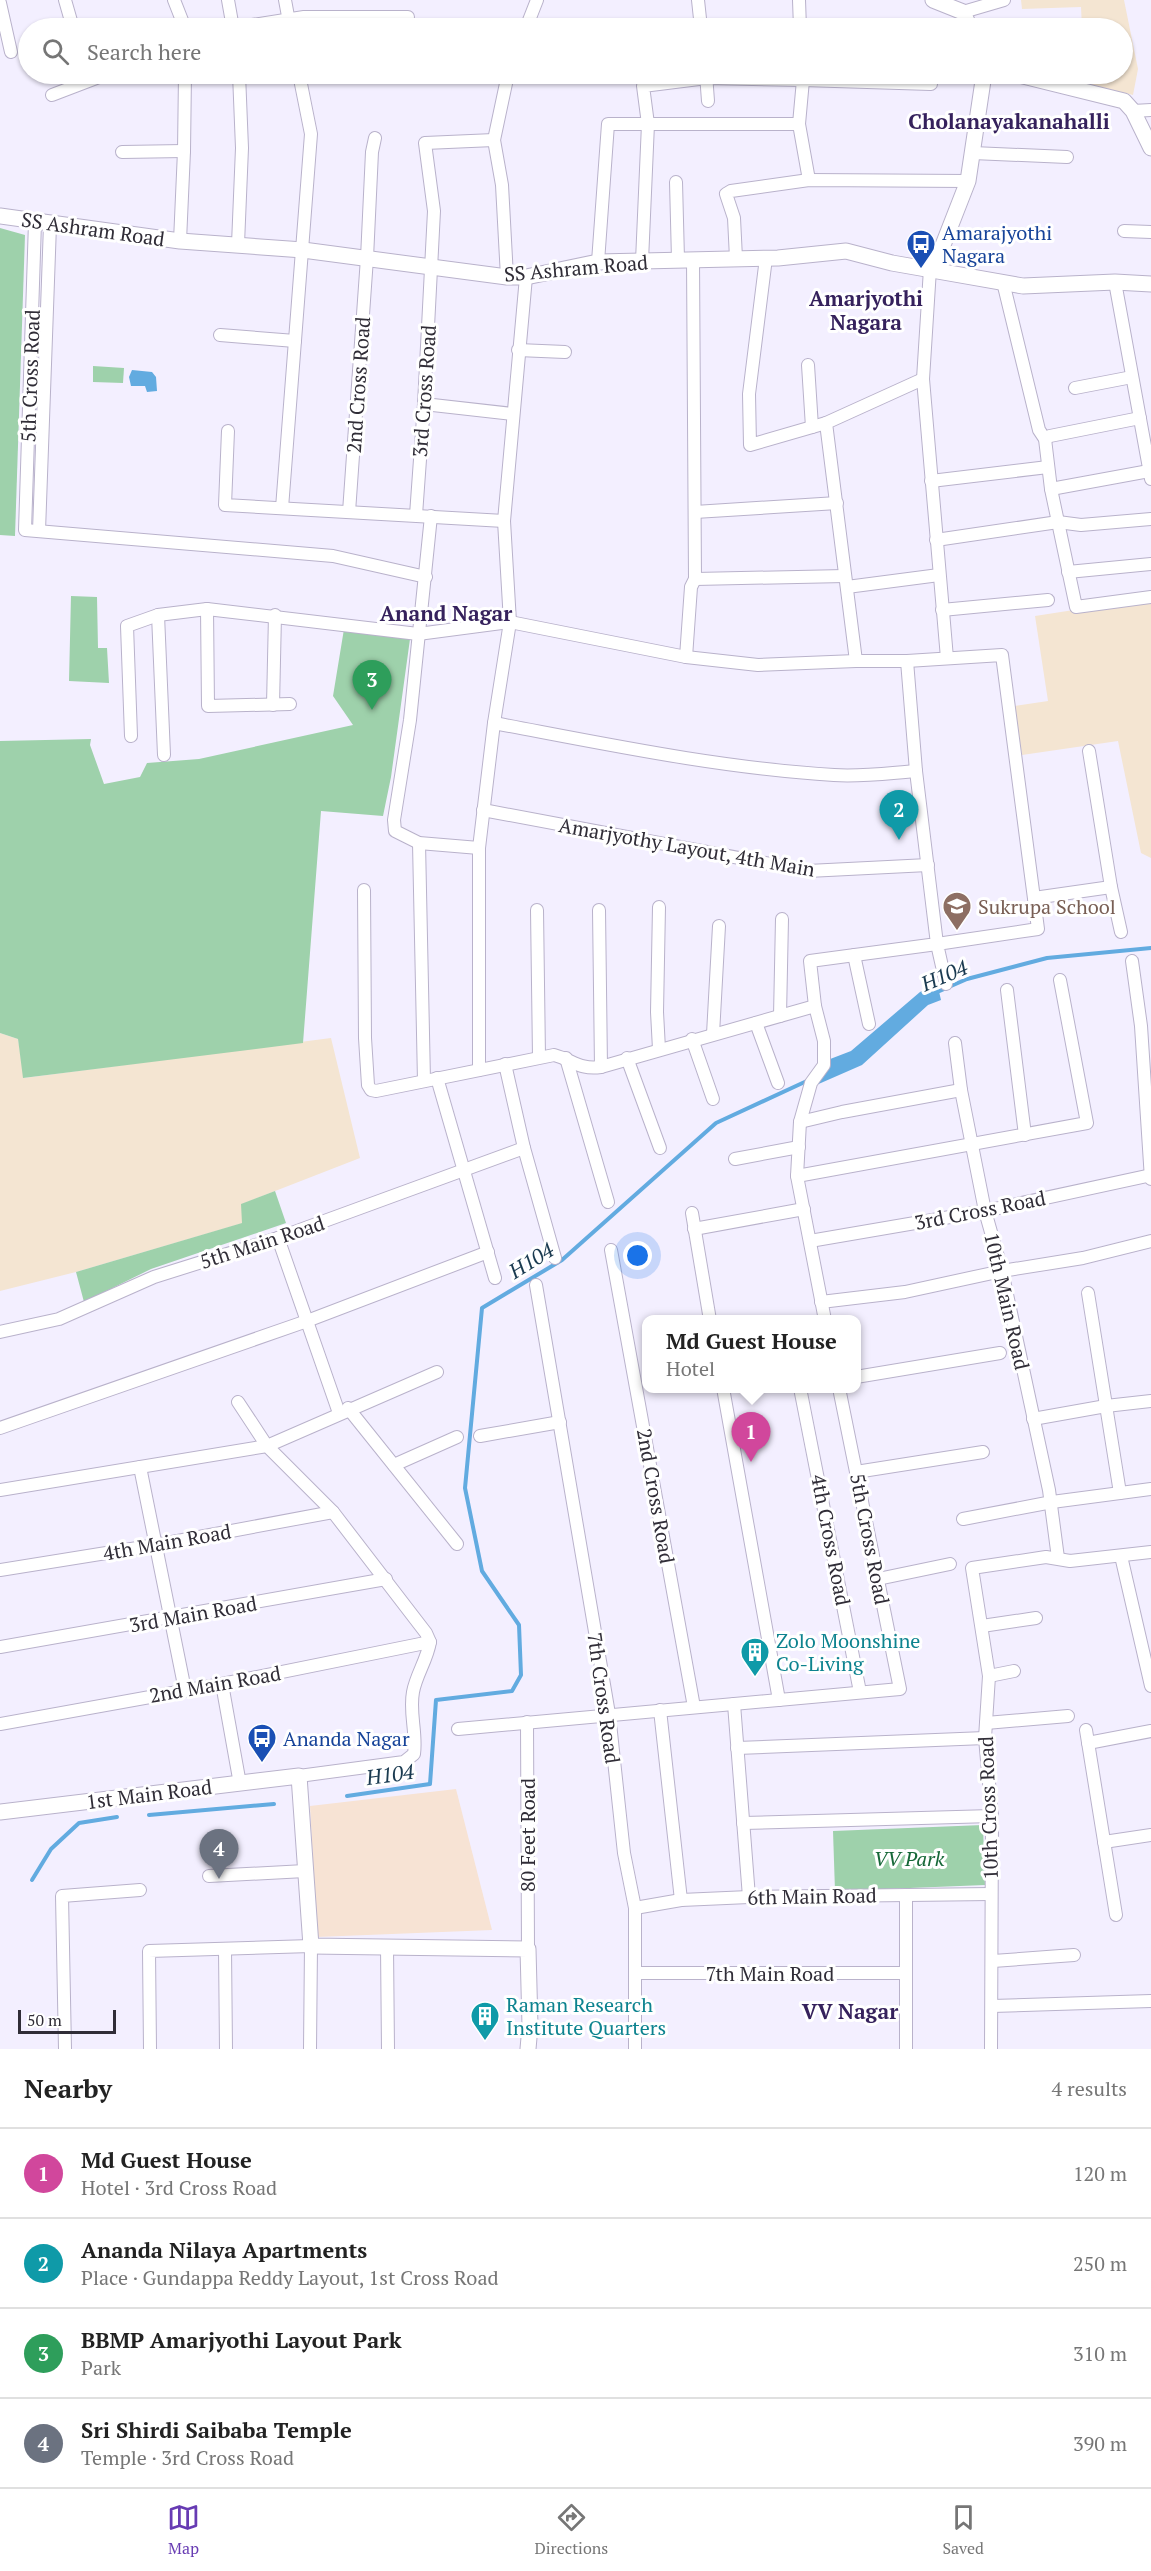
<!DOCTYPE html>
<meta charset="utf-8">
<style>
:root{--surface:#fff;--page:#f2f2f2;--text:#222;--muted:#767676;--line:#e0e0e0;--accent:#673bb3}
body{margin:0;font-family:"PT Serif",serif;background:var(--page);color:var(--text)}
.scale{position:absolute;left:18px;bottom:15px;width:98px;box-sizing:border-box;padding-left:6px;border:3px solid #302d37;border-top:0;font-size:16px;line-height:21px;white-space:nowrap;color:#302d37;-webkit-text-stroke:4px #fff;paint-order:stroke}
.you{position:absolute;left:638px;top:1256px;width:21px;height:21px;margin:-15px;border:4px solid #fff;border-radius:50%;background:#1a73e8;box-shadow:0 0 0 9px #1a73e833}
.badge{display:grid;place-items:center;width:39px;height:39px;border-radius:50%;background:var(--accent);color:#fff;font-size:20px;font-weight:700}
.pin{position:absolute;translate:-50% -50px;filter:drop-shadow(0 2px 3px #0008)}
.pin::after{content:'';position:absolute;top:32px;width:21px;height:18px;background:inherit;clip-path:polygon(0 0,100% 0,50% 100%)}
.popup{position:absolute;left:642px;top:1315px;width:219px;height:78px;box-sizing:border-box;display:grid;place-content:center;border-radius:12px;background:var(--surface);filter:drop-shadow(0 2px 4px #0005);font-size:20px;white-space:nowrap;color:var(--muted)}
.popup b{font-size:22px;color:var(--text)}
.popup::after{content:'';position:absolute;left:50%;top:100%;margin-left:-12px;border:12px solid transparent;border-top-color:var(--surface)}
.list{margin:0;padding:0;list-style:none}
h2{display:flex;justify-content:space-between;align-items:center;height:78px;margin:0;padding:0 24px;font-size:26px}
h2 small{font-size:20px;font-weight:400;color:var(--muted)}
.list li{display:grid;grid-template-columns:39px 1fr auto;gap:18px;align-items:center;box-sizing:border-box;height:90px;padding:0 24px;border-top:2px solid var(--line)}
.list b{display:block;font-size:22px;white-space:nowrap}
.list p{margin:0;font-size:20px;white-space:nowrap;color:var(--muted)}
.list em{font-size:20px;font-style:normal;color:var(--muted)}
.icon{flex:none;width:33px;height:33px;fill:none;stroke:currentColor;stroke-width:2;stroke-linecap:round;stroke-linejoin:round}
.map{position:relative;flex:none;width:1151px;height:2049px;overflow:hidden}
.search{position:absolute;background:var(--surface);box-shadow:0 2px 4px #0004;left:18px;right:18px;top:18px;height:66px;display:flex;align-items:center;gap:15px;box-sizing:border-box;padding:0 21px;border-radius:33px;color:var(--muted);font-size:22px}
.sheet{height:438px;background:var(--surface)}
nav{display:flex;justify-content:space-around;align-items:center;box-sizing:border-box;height:84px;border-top:2px solid var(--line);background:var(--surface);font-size:16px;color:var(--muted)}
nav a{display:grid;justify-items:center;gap:3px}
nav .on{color:var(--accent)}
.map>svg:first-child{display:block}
</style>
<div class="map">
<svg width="1151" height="2049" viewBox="0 0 1151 2049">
<rect width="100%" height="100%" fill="#f3efff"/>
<polygon fill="#f7e3d4" points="456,1789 492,1930 317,1937 310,1806"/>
<g fill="#f4e5d2">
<polygon points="1021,0 1124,0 1138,69 1133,95 1077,81 1078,74 1122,74 1122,28 1082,28 1081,7 1022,9"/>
<polygon points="1151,598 1151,858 1141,853 1118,741 1022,755 1014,706 1048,701 1035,616"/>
<polygon points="0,1033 18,1039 24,1078 331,1038 360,1158 242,1204 243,1223 76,1272 0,1291"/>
</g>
<g fill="#9ed1ab">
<polygon points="0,228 25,235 15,536 0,535"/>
<polygon points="93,366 124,368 123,383 93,382"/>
<polygon points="71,596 97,597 98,648 107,648 109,683 69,681"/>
<polygon points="344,629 410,639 391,777 383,816 321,811 303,1043 23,1078 18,1039 0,1033 0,741 91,739 90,745 104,784 140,777 147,763 199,759 353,725 333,696"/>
<polygon points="275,1191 286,1223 151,1269 84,1302 76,1272 242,1223 241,1204"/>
<polygon points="983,1825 985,1885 835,1891 833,1831"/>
</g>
<g fill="#62abe0">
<polygon points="132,370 152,372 156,377 157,391 147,392 145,386 131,386 129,377"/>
<polygon points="937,983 941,1000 928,1005 862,1065 814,1086 825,1061 851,1051 920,992"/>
</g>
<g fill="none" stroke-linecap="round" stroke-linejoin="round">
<g stroke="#62abe0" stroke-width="4">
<polyline points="935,993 967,979 1047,958 1151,948"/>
<polyline points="347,1796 430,1784 436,1700 512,1691 521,1675 519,1625 482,1571 465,1488 482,1308 562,1260 716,1123 809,1080"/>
<polyline points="149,1815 274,1804"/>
<polyline points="32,1880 51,1849 79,1823 117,1817"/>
</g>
<g stroke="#b9b2cb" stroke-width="14">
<g id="minor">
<polyline points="65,0 73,28"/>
<polyline points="174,0 185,28"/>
<polyline points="228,0 233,28 304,17 408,17"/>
<polyline points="285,0 290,27"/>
<polyline points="698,0 701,28"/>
<polyline points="799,0 800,28"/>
<polyline points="0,3 11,52"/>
<polyline points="963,12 1004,0"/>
<polyline points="526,28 537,0"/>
<polyline points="706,74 708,101"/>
<polyline points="802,74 803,80 931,84"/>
<polyline points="52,95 107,74"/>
<polyline points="1133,111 1151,110"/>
<polyline points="122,152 184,151"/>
<polyline points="973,153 1067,157"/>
<polyline points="676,182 678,259"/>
<polyline points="35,222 25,530 333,556 426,577"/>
<polyline points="1124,231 1151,232"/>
<polyline points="180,241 184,151 185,74"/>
<polyline points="238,244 242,148 239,74"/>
<polyline points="736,258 734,218 726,194 731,191 809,180 968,181"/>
<polyline points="766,258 749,394 750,445 826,423"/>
<polyline points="642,261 648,124 643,86 707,78 803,80 799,124 809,180"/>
<polyline points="598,262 608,124 799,124"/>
<polyline points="930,269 923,379 947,658"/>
<polyline points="507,277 502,185 494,140 508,74"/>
<polyline points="1003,282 1039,430 1045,439 1051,489 1076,607 1151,597"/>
<polyline points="1115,282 1151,479"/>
<polyline points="220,335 295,341"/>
<polyline points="518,350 565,352"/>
<polyline points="808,365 812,427"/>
<polyline points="1075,388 1132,377"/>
<polyline points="424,404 513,414"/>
<polyline points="228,431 225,505 504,521"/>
<polyline points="1045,439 1050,436 1140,418"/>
<polyline points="931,481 1048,467"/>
<polyline points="1051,489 1149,471"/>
<polyline points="282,508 311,134 299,74"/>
<polyline points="349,512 367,258 372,152 375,138"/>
<polyline points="695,512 837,503"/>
<polyline points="416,515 424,404 434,211 425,143 494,140"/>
<polyline points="431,516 410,720 394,820 395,831 419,843 479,848"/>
<polyline points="39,531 50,225"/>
<polyline points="936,540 1058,522 1081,525 1151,519"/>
<polyline points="1068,572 1151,564"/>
<polyline points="695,579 845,576"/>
<polyline points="847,587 939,575"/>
<polyline points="207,609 208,706 290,704"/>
<polyline points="942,610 1048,600"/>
<polyline points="158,615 164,755"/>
<polyline points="686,657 691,587 695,579 693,259"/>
<polyline points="856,661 826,423 923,379"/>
<polyline points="273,705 275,615"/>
<path d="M494,723c112,21 225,45 340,52 27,2 55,-2 82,-4"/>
<polyline points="131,736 127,626 158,615 207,609 418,634 510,622 686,657 758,665 856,661 907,661 1002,655 1038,929 937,944 946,984"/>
<polyline points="1089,751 1111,887 1121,932"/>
<polyline points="483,810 808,871 928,865"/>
<polyline points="419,843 424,1081"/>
<path d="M364,890l1,148 3,47 3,5 5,1 178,-36c19,5 25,15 47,12l214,-61"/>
<polyline points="1034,898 1111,887"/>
<polyline points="659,907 657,1012 659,1049"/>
<polyline points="537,910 539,1057"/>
<polyline points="599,910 601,1067"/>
<polyline points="854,955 869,1024"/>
<polyline points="1132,961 1141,1026 1151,1179"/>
<polyline points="1007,990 1025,1135"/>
<polyline points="780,1016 782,919"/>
<polyline points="756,1023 778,1083"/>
<polyline points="713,1034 719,926"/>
<polyline points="692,1039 713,1099"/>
<polyline points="955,1043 961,1090 985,1211 1002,1271 1049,1490 1058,1558"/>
<polyline points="566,1058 608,1202"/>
<polyline points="627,1058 660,1148"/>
<polyline points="505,1064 524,1148 555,1258"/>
<polyline points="479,1070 479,848 494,723 510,622 504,521 526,277"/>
<polyline points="437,1078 495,1278"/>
<polyline points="800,1122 842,1112 961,1090"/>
<polyline points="735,1159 799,1147"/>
<polyline points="797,1176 1087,1123 1060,980"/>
<polyline points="692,1213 710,1320"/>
<polyline points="694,1229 804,1209"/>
<polyline points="278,1238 339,1413"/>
<polyline points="810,1241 985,1211 1151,1175"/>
<polyline points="611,1250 694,1707"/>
<polyline points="536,1285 609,1714 624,1853 635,1908 635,2049"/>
<polyline points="1088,1293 1120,1493"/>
<polyline points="821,1302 905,1292 1002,1271 1083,1258 1151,1241"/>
<polyline points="825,1320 797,1176 800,1122 811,1083 824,1065 824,1041 815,1006 810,961 937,944 916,771 907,661"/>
<polyline points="0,1332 59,1319 154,1277 278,1238 524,1148"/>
<polyline points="856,1377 1000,1353"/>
<polyline points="723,1388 779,1700"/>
<polyline points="800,1388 860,1692"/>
<polyline points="238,1402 267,1446 437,1372"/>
<polyline points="348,1408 457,1544"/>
<polyline points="1033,1419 1106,1406 1151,1401"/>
<polyline points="0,1428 307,1321 488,1252"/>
<polyline points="480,1436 560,1422"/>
<polyline points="394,1465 457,1437"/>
<polyline points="140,1467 185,1690"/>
<polyline points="856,1472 983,1452"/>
<path d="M0,1490l267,-44 66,66 93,121 4,9c-3,18 -14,33 -17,50 -4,21 4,41 1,62l-10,8 -105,14"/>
<polyline points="963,1519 1052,1502 1151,1489"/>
<polyline points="1121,1556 1151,1686"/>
<polyline points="0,1570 156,1545 333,1512"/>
<polyline points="878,1579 950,1564"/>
<polyline points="982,1626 1036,1618"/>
<polyline points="0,1647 386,1579"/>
<polyline points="989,1676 1014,1671"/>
<polyline points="222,1684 240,1784"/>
<polyline points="734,1704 749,1897"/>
<polyline points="660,1710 681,1900"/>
<polyline points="527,1722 528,1949"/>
<polyline points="986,1723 1068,1716"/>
<polyline points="0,1724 222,1684 430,1642"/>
<polyline points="458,1729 900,1689 839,1388"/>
<polyline points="1086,1730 1116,1915"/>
<polyline points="1088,1743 1151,1731"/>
<polyline points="737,1748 985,1738"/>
<polyline points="743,1823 992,1816"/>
<polyline points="1104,1842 1151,1835"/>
<polyline points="209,1876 305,1871"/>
<polyline points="906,1895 906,2049"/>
<polyline points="635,1908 681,1900 749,1897 991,1894"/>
<polyline points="387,1947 388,2049"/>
<polyline points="225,1949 226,2049"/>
<polyline points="993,1961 1074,1955"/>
<polyline points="635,1973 905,1973"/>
<polyline points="992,2006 1151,2001"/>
<polyline points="65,2049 62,1896 140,1890"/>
<polyline points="150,2049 149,1951 311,1946 310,2049"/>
<polyline points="991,2049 992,1816 985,1738 989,1676 972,1568 1046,1557 1070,1561 1151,1552"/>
</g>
</g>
<g stroke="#b9b2cb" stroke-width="17">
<g id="tertiary">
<polyline points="933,0 963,12 970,28"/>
<polyline points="1015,74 1124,101 1133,111 1151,148"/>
<polyline points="0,216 180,241 303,250 507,277 526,277 598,262 778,258 846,251 892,263 1023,286 1115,282 1151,284"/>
<polyline points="930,269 943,245 968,181 984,74"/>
<polyline points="0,1812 299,1776 311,1946 528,1949 530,2026 528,2049"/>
</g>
</g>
<use href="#minor" stroke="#fff" stroke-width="12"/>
<use href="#tertiary" stroke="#fff" stroke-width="15"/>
</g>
<defs>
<g id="bus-pin" transform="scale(1.5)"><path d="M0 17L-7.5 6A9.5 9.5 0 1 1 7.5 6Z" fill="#1a4fb4" stroke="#fff"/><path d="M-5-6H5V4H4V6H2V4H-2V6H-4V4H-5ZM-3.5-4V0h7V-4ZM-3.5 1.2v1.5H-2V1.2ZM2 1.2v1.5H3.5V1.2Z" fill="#fff"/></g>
<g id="school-pin" transform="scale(1.5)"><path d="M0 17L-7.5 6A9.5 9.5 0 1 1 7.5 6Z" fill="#8d6e63" stroke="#fff"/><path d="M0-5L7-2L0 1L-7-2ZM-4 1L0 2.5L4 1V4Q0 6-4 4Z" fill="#fff"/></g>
<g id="building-pin" transform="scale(1.5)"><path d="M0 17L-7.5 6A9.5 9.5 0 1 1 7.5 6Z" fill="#0f9aa8" stroke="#fff"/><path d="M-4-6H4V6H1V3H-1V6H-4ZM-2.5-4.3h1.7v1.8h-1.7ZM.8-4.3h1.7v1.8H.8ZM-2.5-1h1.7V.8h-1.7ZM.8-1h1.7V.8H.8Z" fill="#fff"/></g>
</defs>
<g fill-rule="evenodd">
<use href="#bus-pin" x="921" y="244"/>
<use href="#school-pin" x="957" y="906"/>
<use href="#building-pin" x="755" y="1652"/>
<use href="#bus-pin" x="262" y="1738"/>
<use href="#building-pin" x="485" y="2016"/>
</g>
<g text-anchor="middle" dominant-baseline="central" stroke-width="6" stroke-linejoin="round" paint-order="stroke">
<g font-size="20" fill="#302d37" stroke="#fff">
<text transform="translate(93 229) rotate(8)">SS Ashram Road</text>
<text transform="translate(576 268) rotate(-5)">SS Ashram Road</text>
<text transform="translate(30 376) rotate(-88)">5th Cross Road</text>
<text transform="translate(358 385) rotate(-86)">2nd Cross Road</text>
<text transform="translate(424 391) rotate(-86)">3rd Cross Road</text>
<text transform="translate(687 847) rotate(10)">Amarjyothy Layout, 4th Main</text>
<text transform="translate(980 1210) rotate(-11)">3rd Cross Road</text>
<text transform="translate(262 1242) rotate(-18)">5th Main Road</text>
<text transform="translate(1007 1301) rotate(77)">10th Main Road</text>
<text transform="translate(656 1496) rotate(80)">2nd Cross Road</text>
<text transform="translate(870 1539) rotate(79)">5th Cross Road</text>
<text transform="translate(831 1540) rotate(79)">4th Cross Road</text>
<text transform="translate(167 1542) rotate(-10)">4th Main Road</text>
<text transform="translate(193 1614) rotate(-10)">3rd Main Road</text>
<text transform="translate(215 1684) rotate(-10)">2nd Main Road</text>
<text transform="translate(604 1698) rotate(82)">7th Cross Road</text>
<text transform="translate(149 1794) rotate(-7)">1st Main Road</text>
<text transform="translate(988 1808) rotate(-92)">10th Cross Road</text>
<text transform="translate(527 1835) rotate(-90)">80 Feet Road</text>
<text transform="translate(812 1896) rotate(-1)">6th Main Road</text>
<text x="770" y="1973">7th Main Road</text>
</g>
<g font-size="20" fill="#164399" stroke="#fff" text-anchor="start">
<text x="942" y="232">Amarajyothi<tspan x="942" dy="23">Nagara</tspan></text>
<text x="283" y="1738">Ananda Nagar</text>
</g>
<g font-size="20" fill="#785e54" stroke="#fff" text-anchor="start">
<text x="978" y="906">Sukrupa School</text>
</g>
<g font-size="20" fill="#0d838f" stroke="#fff" text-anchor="start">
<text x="776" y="1640">Zolo Moonshine<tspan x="776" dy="23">Co-Living</tspan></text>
<text x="506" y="2004">Raman Research<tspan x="506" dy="23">Institute Quarters</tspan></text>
</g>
<g font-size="20" font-style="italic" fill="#166838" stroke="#fff">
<text x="909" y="1858">VV Park</text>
</g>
<g font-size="21" font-weight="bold" fill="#35215c" stroke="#fff">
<text x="1009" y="121">Cholanayakanahalli</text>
<text x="866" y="298">Amarjyothi<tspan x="866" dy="24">Nagara</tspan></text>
<text x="446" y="613">Anand Nagar</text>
<text x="850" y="2011">VV Nagar</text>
</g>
<g font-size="21" font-style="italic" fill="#1a3a50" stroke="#fff">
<text transform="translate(944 975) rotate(-23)">H104</text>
<text transform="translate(531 1260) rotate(-32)">H104</text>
<text transform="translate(390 1774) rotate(-8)">H104</text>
</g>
</g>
</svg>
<div class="scale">50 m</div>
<div class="you"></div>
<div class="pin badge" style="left:751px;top:1462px;background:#d1479c">1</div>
<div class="popup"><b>Md Guest House</b>Hotel</div>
<div class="pin badge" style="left:899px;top:840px;background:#0f9aa8">2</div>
<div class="pin badge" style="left:372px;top:710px;background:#2e9e5b">3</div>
<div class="pin badge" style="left:219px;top:1879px;background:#6b7280">4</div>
<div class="search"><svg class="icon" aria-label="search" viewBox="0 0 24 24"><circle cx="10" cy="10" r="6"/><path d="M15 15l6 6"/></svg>Search here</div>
</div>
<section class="sheet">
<h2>Nearby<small>4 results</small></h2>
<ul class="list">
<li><span class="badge" style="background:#d1479c">1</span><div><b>Md Guest House</b><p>Hotel · 3rd Cross Road</p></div><em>120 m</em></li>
<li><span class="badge" style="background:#0f9aa8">2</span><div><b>Ananda Nilaya Apartments</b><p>Place · Gundappa Reddy Layout, 1st Cross Road</p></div><em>250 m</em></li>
<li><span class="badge" style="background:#2e9e5b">3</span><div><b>BBMP Amarjyothi Layout Park</b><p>Park</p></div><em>310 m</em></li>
<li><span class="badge" style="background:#6b7280">4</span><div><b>Sri Shirdi Saibaba Temple</b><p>Temple · 3rd Cross Road</p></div><em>390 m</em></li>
</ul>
</section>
<nav>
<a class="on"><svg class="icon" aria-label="map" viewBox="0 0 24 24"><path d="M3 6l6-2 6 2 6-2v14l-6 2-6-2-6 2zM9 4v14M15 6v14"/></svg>Map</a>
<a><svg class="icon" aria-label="directions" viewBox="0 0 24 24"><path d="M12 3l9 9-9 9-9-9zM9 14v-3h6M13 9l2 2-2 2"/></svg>Directions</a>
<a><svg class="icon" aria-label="saved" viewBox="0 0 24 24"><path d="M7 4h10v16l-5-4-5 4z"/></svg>Saved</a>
</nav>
